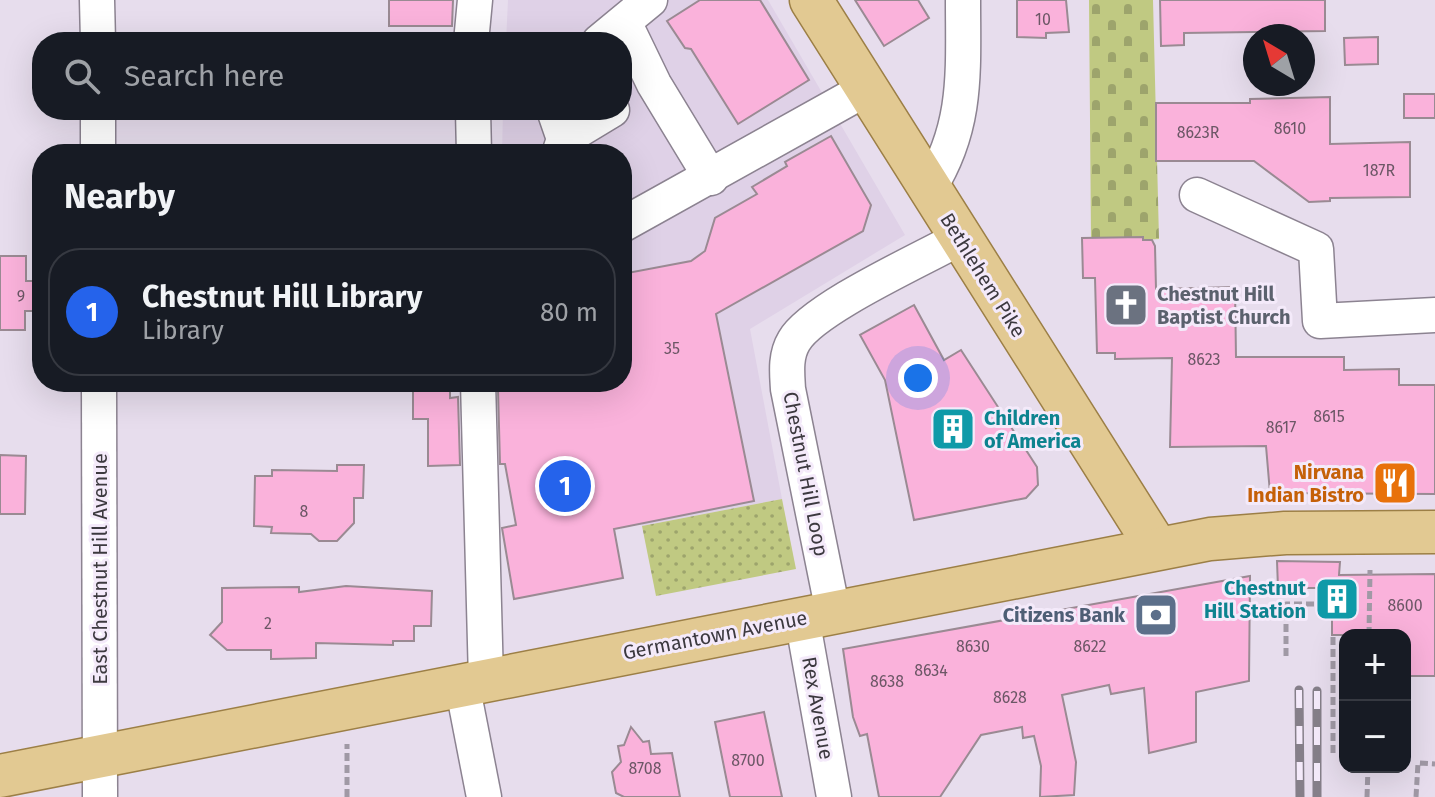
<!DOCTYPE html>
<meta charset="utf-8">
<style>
:root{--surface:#171b24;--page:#20242c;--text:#f1f3f6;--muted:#9ea1a6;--line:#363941;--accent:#2563eb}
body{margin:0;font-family:"Fira Sans",sans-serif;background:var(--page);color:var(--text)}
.controls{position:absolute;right:24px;bottom:24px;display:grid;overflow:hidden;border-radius:16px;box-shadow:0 8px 32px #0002}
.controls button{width:72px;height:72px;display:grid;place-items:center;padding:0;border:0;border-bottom:2px solid var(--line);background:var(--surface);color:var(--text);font:40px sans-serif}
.compass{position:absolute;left:1243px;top:24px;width:72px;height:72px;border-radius:50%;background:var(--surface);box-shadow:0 8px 32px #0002;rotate:322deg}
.you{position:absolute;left:918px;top:378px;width:28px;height:28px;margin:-20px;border:6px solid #fff;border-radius:50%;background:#1a73e8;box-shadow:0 0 0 12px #1a73e833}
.badge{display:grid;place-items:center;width:52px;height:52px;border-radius:50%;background:var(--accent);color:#fff;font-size:26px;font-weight:700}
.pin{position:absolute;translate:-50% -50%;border:4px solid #fff;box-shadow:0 2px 8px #0006}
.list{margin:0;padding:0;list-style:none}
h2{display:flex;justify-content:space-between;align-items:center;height:104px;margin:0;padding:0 32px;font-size:34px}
h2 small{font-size:26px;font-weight:400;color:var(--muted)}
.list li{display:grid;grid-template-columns:52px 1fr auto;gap:24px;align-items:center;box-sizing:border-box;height:128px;margin:0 16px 16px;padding:0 16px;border:2px solid var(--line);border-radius:32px}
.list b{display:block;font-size:30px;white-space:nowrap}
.list p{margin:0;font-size:26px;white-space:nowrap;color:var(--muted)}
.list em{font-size:26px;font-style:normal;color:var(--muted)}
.icon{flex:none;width:44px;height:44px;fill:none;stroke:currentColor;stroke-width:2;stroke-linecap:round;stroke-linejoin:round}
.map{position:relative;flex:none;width:1435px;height:797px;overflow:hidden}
.search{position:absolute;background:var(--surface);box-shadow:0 8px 32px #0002;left:32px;top:32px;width:600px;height:88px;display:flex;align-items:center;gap:20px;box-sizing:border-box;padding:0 28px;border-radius:32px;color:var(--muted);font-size:30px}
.panel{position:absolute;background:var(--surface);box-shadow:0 8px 32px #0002;left:32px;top:144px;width:600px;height:248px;border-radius:32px}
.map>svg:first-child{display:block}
</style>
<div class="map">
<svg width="1435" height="797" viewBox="0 0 1435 797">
<defs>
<pattern id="grass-dots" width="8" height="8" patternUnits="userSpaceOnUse" patternTransform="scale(2)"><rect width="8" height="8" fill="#c0c982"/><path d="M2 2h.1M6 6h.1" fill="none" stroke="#9da46c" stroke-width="1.8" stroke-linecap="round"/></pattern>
<pattern id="cemetery-stones" width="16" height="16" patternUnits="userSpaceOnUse" patternTransform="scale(2)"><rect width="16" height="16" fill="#c0c982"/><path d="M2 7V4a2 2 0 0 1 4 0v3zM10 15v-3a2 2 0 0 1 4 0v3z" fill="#9da46c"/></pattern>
</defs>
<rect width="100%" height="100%" fill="#e7dded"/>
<polygon fill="#dfd1e7" points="508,0 768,0 905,235 750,329 782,499 642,526 612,382 622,382 622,154 502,154 503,110 622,110 622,42 506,42"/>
<polygon fill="url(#grass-dots)" points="782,499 796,569 656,596 642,526"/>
<polygon fill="url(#cemetery-stones)" points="1089,0 1153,0 1159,239 1143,240 1140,237 1091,240"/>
<g fill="#fab2db" stroke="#9a8a93" stroke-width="2">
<polygon points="389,0 453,0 452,26 389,26"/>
<polygon points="700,0 760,0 809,80 738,124 691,49 685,48 667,21"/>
<polygon points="855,0 918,0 929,18 884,46"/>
<polygon points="1017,0 1066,0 1069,32 1046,33 1046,38 1017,37"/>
<polygon points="1160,0 1325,0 1325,31 1184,33 1184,45 1161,46"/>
<polygon points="1378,37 1378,64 1345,65 1344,38"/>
<rect x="1404" y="94" width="31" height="24"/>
<polygon points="1330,97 1330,144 1410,142 1410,197 1330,198 1330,201 1309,202 1254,161 1156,161 1156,103 1250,103 1250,99"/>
<polygon points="831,136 871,205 863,231 716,314 754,501 614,529 623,578 514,599 502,528 516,525 505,464 500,464 498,389 516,386 515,382 622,382 622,274 691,261 705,251 715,218 757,194 752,187 787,166 785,162"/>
<polygon points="1143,237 1143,240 1152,240 1155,246 1156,289 1235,287 1236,357 1344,357 1344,370 1399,369 1399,385 1435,385 1435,494 1270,493 1266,446 1170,447 1172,358 1115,359 1115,353 1097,353 1095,278 1083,278 1082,238"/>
<polygon points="0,256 26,256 26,281 42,281 42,311 25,311 25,330 0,330"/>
<polygon points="914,305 944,360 961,350 1037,467 1038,485 1026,498 914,520 885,380 860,335"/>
<polygon points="413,382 450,382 450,398 458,397 460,465 428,466 428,419 413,419"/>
<polygon points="0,455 26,456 25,514 0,514"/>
<polygon points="337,465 364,465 363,498 354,498 354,523 337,541 319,541 311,534 271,533 272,527 254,526 255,476 272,476 272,470 337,471"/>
<polygon points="1277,561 1340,562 1339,575 1435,574 1435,676 1405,676 1405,635 1332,635 1332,588 1278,588"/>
<polygon points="1250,576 1249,681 1196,692 1196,742 1149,753 1144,688 1111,694 1109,685 1062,695 1076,762 1074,795 1040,797 1041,766 1034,736 1023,738 1022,727 981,735 940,797 879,797 867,734 860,736 853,717 843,649"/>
<polygon points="346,586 432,591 431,626 414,626 414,641 393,641 393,645 316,643 316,658 271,659 271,650 227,650 210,635 222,622 222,588 299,587 299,592"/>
<polygon points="764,712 782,797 730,797 715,722"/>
<polygon points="631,727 643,742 649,741 651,754 672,753 680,797 624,797 616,793 612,772 621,762 618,746 624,745"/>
</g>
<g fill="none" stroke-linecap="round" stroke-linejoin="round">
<g stroke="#8c8391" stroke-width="37">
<g id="minor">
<polyline points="97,0 98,42"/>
<polyline points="625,24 654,84 711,178"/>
<polyline points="471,42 475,0"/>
<polyline points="599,42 650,0"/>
<polyline points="98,110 98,154"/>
<polyline points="473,110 474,154"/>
<polyline points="554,110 564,139 559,154"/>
<polyline points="564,139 612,110"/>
<path d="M929,188c39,-62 34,-117 34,-188"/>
<polyline points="1197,195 1316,249 1320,321 1435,315"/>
<polyline points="622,225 866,89"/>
<polyline points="99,382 100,797"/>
<polyline points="478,382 486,680"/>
<path d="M833,612l-45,-223c-1,-16 -3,-33 6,-48 19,-33 129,-82 166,-103"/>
<polyline points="802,618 834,797"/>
<polyline points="462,684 484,797"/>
</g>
</g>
<g stroke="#9c7f46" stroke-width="45">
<g id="major">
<polyline points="811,0 1157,548"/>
<polyline points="0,776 1210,539 1285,533 1435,532"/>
</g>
</g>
<g stroke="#a099a5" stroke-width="5" stroke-dasharray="8 4" stroke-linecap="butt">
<polyline points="1369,635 1370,570"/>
<polyline points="1333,637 1333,755"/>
<polyline points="1286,656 1286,604 1332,604"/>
<polyline points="347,797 347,744"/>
<polyline points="1367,797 1368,767"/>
<polyline points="1416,797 1418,763 1435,764"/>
</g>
<use href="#minor" stroke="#fff" stroke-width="34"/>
<use href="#major" stroke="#e2c992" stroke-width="42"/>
<g stroke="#857f89" stroke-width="9">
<g id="rail">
<polyline points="1299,690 1300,797"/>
<polyline points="1317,691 1317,797"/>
</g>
</g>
<use href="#rail" stroke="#f4eafa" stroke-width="6" stroke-dasharray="18" stroke-linecap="butt"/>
</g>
<defs>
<g id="church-square" transform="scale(2.3)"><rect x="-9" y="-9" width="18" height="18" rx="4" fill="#6b7280" stroke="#f4eafa"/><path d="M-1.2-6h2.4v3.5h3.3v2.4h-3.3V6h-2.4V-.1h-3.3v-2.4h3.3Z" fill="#fff"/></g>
<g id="building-square" transform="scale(2.3)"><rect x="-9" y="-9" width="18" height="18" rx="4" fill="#0f9aa8" stroke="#f4eafa"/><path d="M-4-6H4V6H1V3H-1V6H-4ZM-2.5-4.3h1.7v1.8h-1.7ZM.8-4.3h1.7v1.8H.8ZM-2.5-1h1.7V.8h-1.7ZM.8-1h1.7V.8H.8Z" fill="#fff"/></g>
<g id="restaurant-square" transform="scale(2.3)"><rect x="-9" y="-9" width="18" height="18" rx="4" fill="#e8710a" stroke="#f4eafa"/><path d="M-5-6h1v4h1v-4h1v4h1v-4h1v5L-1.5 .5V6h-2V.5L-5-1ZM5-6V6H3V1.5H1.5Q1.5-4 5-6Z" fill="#fff"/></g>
<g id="bank-square" transform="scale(2.3)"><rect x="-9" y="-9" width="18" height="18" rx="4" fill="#5c6f8a" stroke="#f4eafa"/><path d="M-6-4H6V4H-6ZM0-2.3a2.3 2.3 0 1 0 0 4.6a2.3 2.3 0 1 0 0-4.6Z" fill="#fff"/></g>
</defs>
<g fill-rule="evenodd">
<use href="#church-square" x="1126" y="305"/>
<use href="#building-square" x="953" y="429"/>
<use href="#restaurant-square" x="1395" y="483"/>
<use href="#building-square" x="1337" y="599"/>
<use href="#bank-square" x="1156" y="615"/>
</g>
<g text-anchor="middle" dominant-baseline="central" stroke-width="6" stroke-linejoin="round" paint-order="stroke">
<g font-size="16" fill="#6c5766">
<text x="1043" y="19">10</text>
<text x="1290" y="128">8610</text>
<text x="1198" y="132">8623R</text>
<text x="1379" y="170">187R</text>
<text x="21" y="296">9</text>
<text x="672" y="348">35</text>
<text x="1204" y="359">8623</text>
<text x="1329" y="416">8615</text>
<text x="1281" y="427">8617</text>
<text x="304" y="511">8</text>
<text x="1405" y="605">8600</text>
<text x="268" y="623">2</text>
<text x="973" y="646">8630</text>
<text x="1090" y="646">8622</text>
<text x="931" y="670">8634</text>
<text x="887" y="681">8638</text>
<text x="1010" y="697">8628</text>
<text x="748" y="760">8700</text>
<text x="645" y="768">8708</text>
</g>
<g font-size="20" fill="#3c393f" stroke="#f4eafa">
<text transform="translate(983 275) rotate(58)">Bethlehem Pike</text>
<text transform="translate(806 474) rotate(79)">Chestnut Hill Loop</text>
<text transform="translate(100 569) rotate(-90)">East Chestnut Hill Avenue</text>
<text transform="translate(715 635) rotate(-11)">Germantown Avenue</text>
<text transform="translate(818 708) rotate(80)">Rex Avenue</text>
</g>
<g font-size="20" font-weight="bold" fill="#5b616d" stroke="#f4eafa" text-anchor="start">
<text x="1157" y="294">Chestnut Hill<tspan x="1157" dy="23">Baptist Church</tspan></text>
</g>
<g font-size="20" font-weight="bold" fill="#0d838f" stroke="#f4eafa" text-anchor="start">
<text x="984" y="418">Children<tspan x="984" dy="23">of America</tspan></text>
<text x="1306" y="588" text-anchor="end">Chestnut<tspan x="1306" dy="23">Hill Station</tspan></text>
</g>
<g font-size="20" font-weight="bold" fill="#c56008" stroke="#f4eafa" text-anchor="end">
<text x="1364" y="472">Nirvana<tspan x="1364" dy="23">Indian Bistro</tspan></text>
</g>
<g font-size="20" font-weight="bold" fill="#4e5e75" stroke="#f4eafa" text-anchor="end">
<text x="1125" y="615">Citizens Bank</text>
</g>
</g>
</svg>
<div class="controls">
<button>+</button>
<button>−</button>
</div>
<svg class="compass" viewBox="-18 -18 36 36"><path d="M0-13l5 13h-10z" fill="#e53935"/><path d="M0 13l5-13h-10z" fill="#9ea1a6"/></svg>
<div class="you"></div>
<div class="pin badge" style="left:565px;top:486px">1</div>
<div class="search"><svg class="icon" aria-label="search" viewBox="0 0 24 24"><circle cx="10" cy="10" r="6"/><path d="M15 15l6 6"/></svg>Search here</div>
<section class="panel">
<h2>Nearby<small></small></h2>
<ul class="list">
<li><span class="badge">1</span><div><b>Chestnut Hill Library</b><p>Library</p></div><em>80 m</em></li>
</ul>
</section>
</div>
